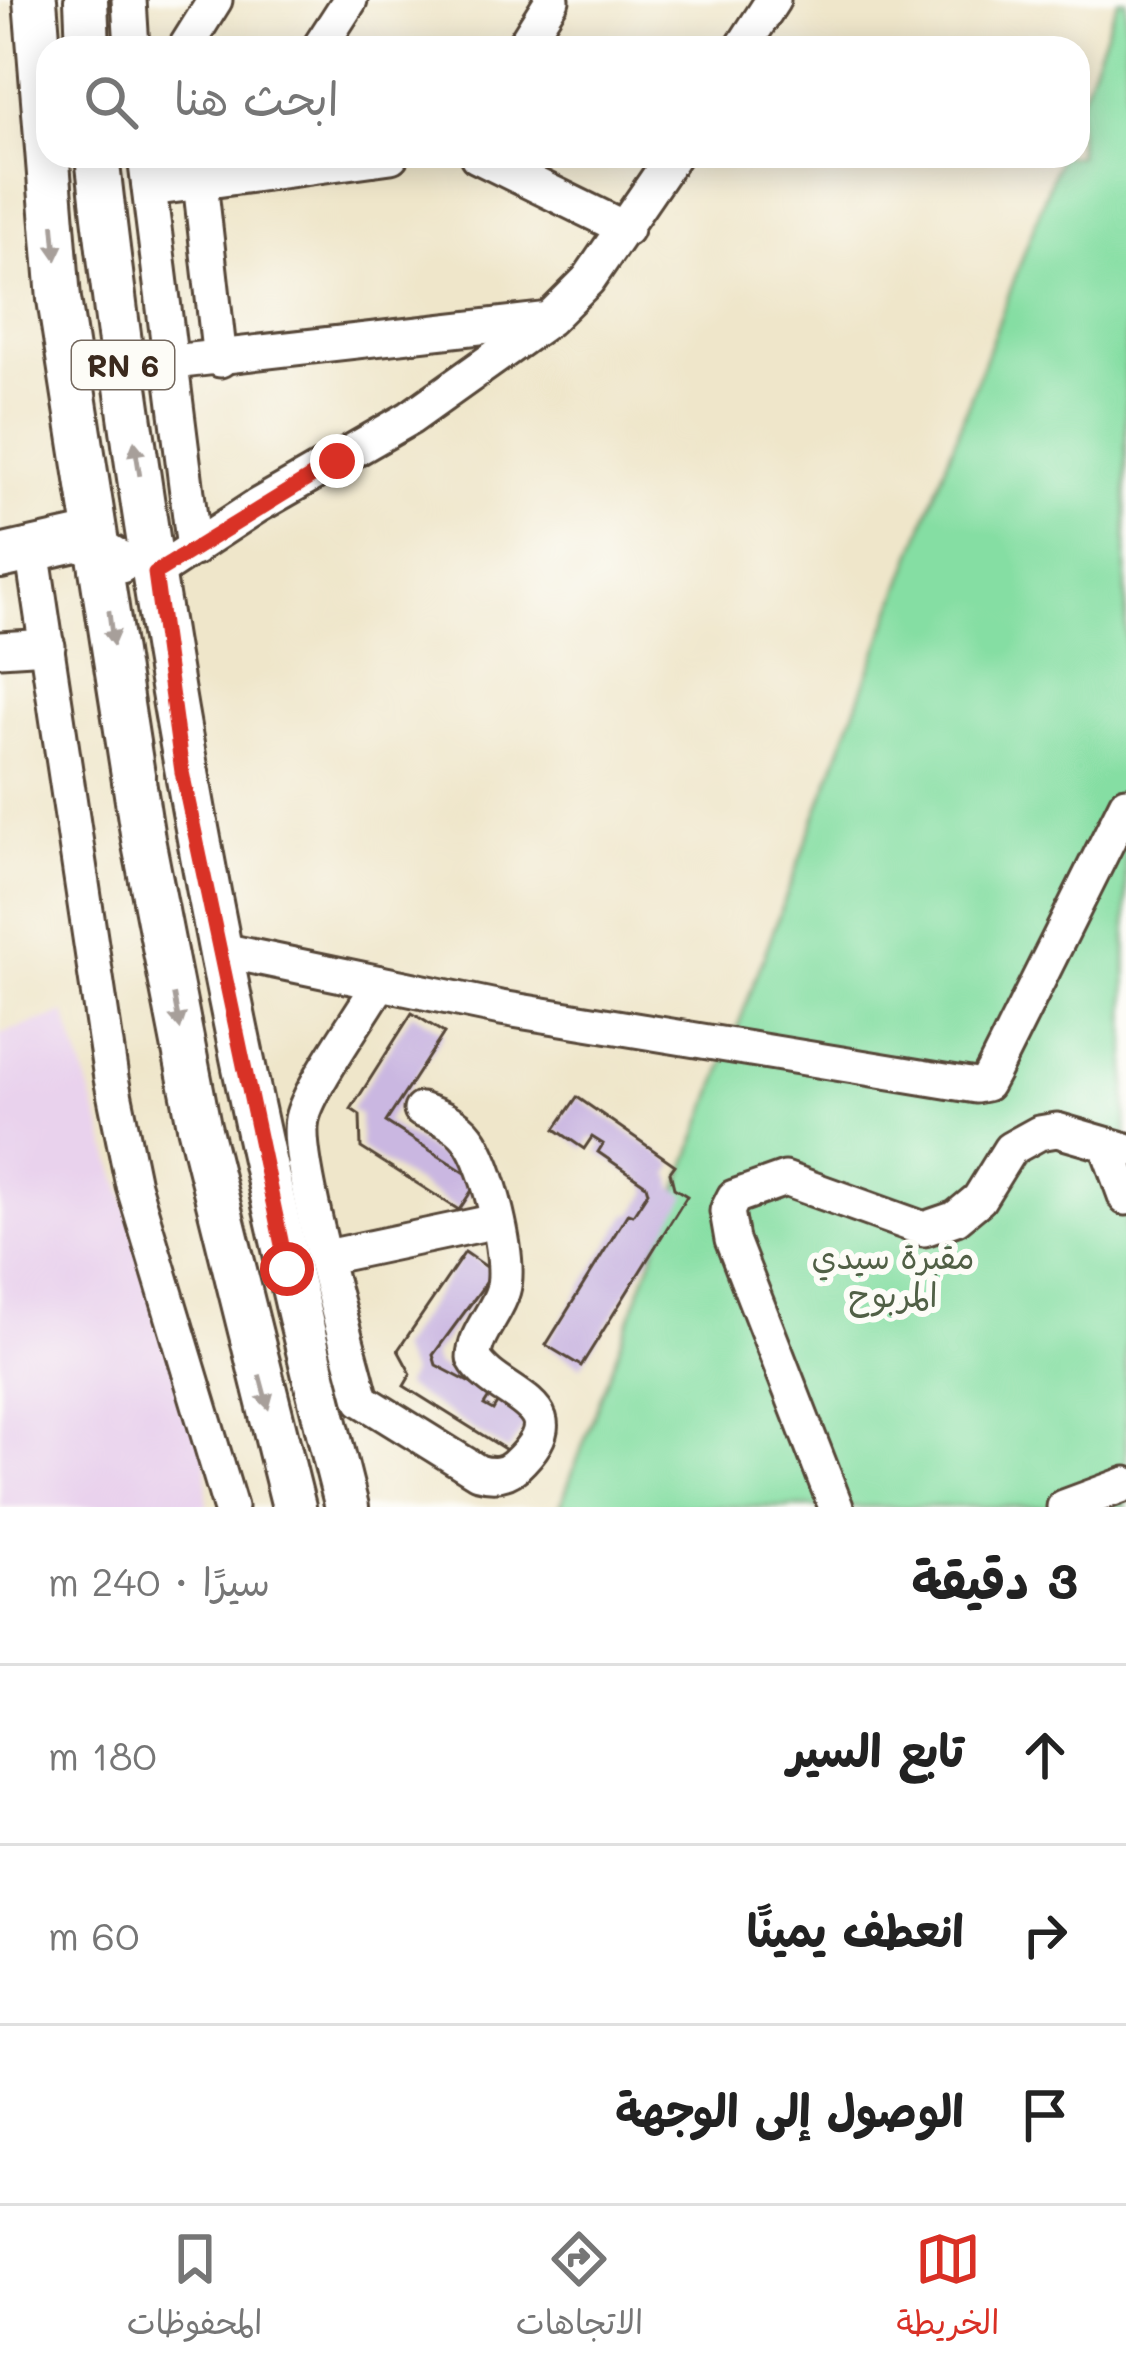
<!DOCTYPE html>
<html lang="ar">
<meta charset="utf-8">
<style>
:root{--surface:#fff;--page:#f2f2f2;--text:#222;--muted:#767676;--line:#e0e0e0;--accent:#d93025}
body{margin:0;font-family:Mali,"Playpen Sans Arabic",sans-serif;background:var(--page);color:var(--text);direction:rtl}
.stop{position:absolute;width:36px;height:36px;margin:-27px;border:9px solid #d93025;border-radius:50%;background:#fff}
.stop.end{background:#d93025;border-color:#fff;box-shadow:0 3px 12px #0008}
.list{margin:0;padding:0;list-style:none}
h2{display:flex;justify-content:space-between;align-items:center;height:156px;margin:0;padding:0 48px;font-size:51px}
h2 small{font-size:39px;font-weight:400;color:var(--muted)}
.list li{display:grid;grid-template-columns:78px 1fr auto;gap:36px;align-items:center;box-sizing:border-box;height:180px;padding:0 48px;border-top:3px solid var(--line)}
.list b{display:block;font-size:45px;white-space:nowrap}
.list em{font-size:39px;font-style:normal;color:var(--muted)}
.icon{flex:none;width:66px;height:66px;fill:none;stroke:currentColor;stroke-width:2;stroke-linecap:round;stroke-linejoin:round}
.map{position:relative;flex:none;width:1126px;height:1507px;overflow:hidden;direction:ltr}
.search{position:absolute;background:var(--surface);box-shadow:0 6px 30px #0003;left:36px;right:36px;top:36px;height:132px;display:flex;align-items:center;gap:30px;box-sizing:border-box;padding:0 42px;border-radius:36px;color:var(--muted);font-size:45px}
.sheet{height:696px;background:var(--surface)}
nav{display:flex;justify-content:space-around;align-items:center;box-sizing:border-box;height:168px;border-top:3px solid var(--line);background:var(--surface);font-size:33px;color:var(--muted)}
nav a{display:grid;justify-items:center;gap:6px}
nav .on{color:var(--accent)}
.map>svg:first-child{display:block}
</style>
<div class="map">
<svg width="1126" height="1507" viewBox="0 0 1126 1507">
<rect width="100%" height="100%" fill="#fdfcf7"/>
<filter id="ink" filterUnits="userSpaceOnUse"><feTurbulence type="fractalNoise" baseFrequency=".00833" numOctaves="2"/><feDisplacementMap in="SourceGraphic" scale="24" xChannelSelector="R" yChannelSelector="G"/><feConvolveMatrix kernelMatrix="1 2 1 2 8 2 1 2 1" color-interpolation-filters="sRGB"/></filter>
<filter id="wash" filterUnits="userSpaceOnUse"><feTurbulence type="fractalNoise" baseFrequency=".004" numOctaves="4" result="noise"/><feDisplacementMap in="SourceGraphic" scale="48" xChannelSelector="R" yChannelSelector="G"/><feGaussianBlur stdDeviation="2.7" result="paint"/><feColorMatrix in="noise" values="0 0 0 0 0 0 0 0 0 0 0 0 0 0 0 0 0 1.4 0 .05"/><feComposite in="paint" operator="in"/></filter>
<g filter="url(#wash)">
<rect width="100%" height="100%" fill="#efe6ca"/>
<polygon fill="#e9d2ed" points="65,1013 206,1457 207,1507 0,1507 0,1034"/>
<polygon fill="#85dea3" stroke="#608460" stroke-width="3" points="1118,0 1126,0 1126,1507 560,1507 1060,156 1078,156 1078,107"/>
<g id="blocks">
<g fill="#cab7e1">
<polygon points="412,1013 444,1033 386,1122 478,1181 459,1210 361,1148 360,1115 351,1109"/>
<polygon points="577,1097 675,1165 670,1172 674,1188 687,1196 581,1366 546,1345 628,1213 633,1215 648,1192 646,1185 598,1152 603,1144 592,1137 584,1149 555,1129"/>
<polygon points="465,1252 494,1272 433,1355 436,1365 491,1394 484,1405 493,1410 500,1398 530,1417 508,1451 404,1386 411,1374 398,1350"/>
</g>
</g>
</g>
<g filter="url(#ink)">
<use href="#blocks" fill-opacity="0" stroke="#564638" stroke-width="3"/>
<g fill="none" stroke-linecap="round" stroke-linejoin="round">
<g stroke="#564638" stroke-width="39">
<g id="minor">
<polyline points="129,0 132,48"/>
<polyline points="185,48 215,0"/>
<polyline points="319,48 350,0"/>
<polyline points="522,48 552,0"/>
<polyline points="742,48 773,0"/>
<polyline points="145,156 194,549"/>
<polyline points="477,156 626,229"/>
<polyline points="200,182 220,360"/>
<polyline points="150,189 391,156"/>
<polyline points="173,362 541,320"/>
<polyline points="32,549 111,1078 133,1185 230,1507"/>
<polyline points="155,573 257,506 410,418 549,319 588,280 673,156"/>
<polyline points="0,649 48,646"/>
<polyline points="217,949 501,1008 976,1086 986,1084 994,1069 1126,804"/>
<path d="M380,983c-18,31 -72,106 -78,136 -9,42 47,228 60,281l116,72c14,4 26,4 37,-6 68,-63 -19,-68 -41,-108 0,-24 23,-45 29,-68 9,-30 -15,-127 -35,-152 -11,-15 -30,-22 -47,-28"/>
<polyline points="1108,1149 1126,1198"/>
<polyline points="327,1257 497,1221"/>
<polyline points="836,1507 732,1240 727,1211 734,1197 785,1179 924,1229 956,1218 979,1199 1010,1149 1039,1133 1057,1130 1126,1150"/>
<polyline points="1064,1507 1126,1484"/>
</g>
</g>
<g stroke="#564638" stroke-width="48">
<g id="major">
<polyline points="35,0 59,299 143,839 199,1126 294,1507"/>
<polyline points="86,0 88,48"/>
<path d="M97,156c52,457 135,906 250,1351"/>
<polyline points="0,557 80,539 119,562"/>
</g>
</g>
<use href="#minor" stroke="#fff" stroke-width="33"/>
<use href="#major" stroke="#fff" stroke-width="42"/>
</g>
<defs><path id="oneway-solid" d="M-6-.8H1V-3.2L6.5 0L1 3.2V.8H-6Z" transform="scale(3)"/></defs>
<g fill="#a79f9a">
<use href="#oneway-solid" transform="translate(55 242) rotate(85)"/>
<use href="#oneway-solid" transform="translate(137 458) rotate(-99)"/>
<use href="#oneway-solid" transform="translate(111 628) rotate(83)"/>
<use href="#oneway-solid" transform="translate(177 1012) rotate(79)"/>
<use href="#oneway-solid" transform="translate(264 1392) rotate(75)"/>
</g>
</g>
<g fill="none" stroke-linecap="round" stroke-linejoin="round" filter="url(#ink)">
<polyline stroke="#d93025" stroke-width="15" points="287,1269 182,772 155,573 337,461"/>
</g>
<g text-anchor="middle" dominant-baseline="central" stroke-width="12" stroke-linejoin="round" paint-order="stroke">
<rect fill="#fdfcf7" stroke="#75695f" stroke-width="3" x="72" y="341" width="102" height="48" rx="9"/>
<g font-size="30" font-weight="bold" fill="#3b2a1e">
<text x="123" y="365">RN 6</text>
</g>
<g font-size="33" fill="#516046" stroke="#fdfcf7">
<text x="893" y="1255">مقبرة سيدي<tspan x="893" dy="38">المربوح</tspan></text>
</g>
</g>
</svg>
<div class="stop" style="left:287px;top:1269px"></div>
<div class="stop end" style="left:337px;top:461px"></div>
<div class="search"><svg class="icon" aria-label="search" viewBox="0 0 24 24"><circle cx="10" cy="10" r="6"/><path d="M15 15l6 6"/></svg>ابحث هنا</div>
</div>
<section class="sheet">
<h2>3 دقيقة<small>سيرًا · 240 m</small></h2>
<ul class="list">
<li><svg class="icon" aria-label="ahead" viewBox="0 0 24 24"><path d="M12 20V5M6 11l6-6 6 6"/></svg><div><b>تابع السير</b></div><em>180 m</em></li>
<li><svg class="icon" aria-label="right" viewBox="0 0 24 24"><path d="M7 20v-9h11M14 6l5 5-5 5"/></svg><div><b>انعطف يمينًا</b></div><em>60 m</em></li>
<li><svg class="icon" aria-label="arrive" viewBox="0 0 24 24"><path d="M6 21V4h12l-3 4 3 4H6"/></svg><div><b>الوصول إلى الوجهة</b></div></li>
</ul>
</section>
<nav>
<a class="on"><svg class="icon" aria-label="map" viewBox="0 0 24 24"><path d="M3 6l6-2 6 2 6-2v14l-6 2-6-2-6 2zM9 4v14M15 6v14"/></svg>الخريطة</a>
<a><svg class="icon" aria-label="directions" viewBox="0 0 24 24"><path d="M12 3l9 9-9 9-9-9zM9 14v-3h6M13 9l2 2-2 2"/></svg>الاتجاهات</a>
<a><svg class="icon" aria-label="saved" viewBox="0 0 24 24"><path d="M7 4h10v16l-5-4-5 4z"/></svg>المحفوظات</a>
</nav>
